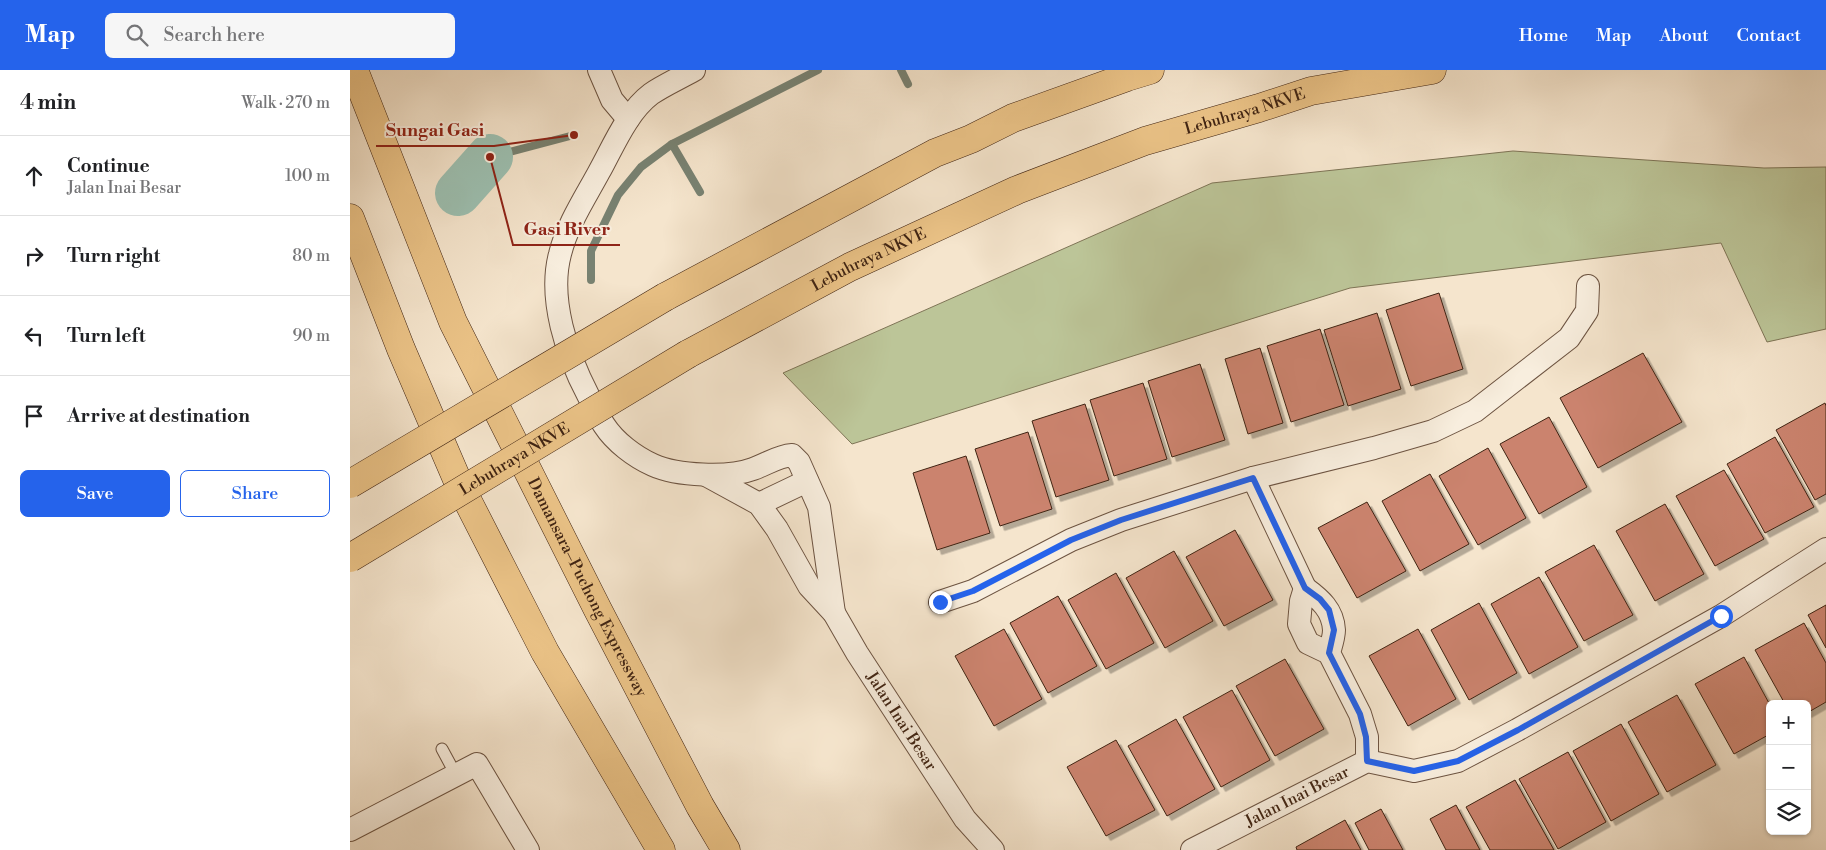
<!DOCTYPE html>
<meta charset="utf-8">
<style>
:root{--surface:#fff;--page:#f6f6f6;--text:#202124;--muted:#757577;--line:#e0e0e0;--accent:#2563eb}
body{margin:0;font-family:"Libre Bodoni",serif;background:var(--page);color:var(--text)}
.controls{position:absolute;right:15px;bottom:15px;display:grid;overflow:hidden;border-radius:8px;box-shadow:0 1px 4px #0004}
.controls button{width:45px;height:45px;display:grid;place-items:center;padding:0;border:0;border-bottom:1px solid var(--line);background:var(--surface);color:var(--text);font:25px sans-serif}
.stop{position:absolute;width:15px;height:15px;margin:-11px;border:4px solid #2563eb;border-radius:50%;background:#fff}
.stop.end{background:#2563eb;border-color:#fff;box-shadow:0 1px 5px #0008}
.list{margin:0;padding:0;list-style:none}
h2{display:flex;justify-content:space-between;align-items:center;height:65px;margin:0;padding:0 20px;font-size:21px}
h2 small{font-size:16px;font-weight:400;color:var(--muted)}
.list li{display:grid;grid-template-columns:32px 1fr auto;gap:15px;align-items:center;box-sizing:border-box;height:80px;padding:0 20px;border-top:1px solid var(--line)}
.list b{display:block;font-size:19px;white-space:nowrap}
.list p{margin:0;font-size:16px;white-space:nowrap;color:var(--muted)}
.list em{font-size:16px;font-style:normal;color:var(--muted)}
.actions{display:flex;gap:10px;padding:15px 20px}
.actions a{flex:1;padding:11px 0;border:1px solid var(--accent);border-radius:8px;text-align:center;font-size:18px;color:var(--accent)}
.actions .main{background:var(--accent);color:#fff}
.icon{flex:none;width:28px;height:28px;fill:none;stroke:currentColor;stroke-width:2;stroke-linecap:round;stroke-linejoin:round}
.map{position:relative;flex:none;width:1476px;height:780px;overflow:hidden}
header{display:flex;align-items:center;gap:30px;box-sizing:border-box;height:70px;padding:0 25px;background:var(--accent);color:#fff}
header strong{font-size:24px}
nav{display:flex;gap:28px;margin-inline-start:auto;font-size:18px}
.search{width:350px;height:45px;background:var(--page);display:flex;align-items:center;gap:12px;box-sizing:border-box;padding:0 18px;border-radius:8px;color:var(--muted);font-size:19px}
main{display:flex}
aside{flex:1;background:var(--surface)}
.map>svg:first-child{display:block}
</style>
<header>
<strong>Map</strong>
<div class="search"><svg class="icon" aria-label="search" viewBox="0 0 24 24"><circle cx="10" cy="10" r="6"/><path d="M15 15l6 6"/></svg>Search here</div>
<nav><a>Home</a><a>Map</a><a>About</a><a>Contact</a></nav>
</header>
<main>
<aside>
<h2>4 min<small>Walk · 270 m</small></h2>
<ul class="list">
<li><svg class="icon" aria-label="ahead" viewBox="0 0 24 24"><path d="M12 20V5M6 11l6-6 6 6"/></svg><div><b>Continue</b><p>Jalan Inai Besar</p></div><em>100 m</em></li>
<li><svg class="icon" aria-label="right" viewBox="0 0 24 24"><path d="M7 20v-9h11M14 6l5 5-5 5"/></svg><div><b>Turn right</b></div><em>80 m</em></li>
<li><svg class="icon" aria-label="left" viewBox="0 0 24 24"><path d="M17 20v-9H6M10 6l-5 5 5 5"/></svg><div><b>Turn left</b></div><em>90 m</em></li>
<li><svg class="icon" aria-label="arrive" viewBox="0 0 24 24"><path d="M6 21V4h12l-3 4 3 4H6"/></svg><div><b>Arrive at destination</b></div></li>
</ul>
<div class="actions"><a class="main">Save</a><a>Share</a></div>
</aside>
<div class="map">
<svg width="1476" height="780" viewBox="0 0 1476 780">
<defs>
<filter id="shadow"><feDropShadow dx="4.5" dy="4.5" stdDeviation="0" flood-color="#0004"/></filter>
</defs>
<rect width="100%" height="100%" fill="#f5e5cd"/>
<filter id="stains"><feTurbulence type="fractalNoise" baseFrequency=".004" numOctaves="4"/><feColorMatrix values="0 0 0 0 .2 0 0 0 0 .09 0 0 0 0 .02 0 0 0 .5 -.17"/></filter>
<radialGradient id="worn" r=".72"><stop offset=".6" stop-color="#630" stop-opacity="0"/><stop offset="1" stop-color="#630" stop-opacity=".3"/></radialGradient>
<polygon fill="#bcc598" stroke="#7e7456" points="1163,81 1414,98 1476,97 1476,259 1417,272 1371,173 1000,218 502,374 433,303 862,113"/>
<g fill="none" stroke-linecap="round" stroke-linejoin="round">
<g stroke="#788272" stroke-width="8">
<polyline points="551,0 558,14"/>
<polyline points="322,74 350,122"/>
<polyline points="140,87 224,65"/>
<polyline points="241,210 241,181 268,125 291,97 322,74 468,0"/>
</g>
<polyline stroke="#9dc0b1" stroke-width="46" points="108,123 140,87"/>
</g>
<g fill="#cb836e" stroke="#402413" filter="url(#shadow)">
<polygon points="1089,223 1113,299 1061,316 1036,240"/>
<polygon points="1027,243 1051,319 998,336 974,260"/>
<polygon points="970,259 994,335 941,352 917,276"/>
<polygon points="910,278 933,353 898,364 875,289"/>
<polygon points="1293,283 1332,352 1248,398 1210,328"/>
<polygon points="850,294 875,370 822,387 798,311"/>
<polygon points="793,313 817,389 764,406 740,330"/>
<polygon points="1475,333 1476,336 1476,424 1465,430 1426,360"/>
<polygon points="735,334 759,410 706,427 682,351"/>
<polygon points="1199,347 1237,417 1189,444 1150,374"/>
<polygon points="678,362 702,439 650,456 625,379"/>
<polygon points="1425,367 1464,437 1415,463 1377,394"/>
<polygon points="1138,378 1176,448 1128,475 1089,406"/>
<polygon points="616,386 640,463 587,480 563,403"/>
<polygon points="1374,400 1414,469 1365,496 1326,426"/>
<polygon points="1080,404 1119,474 1070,501 1032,431"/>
<polygon points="1017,432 1056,501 1007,528 968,458"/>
<polygon points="1315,434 1354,504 1305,531 1266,461"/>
<polygon points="885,460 923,530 874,556 836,487"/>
<polygon points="1244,475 1283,545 1234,571 1195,502"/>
<polygon points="824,481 863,551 815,578 776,508"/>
<polygon points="766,503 804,573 756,599 718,530"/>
<polygon points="1189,507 1228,577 1179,604 1141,534"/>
<polygon points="708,526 747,596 698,623 660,553"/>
<polygon points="1129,533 1167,603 1119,630 1081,560"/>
<polygon points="1476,535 1476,578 1458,545"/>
<polygon points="1454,553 1476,593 1476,632 1457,643 1457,634 1435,634 1405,580"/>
<polygon points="654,559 692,629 644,656 605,586"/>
<polygon points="1068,559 1106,629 1058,656 1019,586"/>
<polygon points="1394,587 1420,635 1420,664 1384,684 1345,614"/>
<polygon points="935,589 974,659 925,686 886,616"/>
<polygon points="882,620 920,690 871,717 833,647"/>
<polygon points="1327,625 1366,695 1317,722 1278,652"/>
<polygon points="826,649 865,719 817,746 778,676"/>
<polygon points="1271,654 1309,724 1261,751 1223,681"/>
<polygon points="766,670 805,740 756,766 717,697"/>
<polygon points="1218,682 1256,752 1208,779 1169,709"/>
<polygon points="1165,710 1204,780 1140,780 1116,737"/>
<polygon points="1106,735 1130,780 1096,780 1080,749"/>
<polygon points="1031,739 1053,780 1019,780 1005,753"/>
<polygon points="995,750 1011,780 947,780 946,777"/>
</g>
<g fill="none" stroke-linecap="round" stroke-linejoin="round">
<g stroke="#6d5442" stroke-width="13">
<polyline id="lane" points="92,679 106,705"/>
</g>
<g stroke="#6d5442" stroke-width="24">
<g id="street">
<polyline points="249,0 262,30 278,49"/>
<path d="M344,0c-14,8 -30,15 -43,24 -24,18 -38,53 -52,78 -14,26 -32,53 -39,82 -12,45 7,101 28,141 5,10 10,21 16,30 11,17 31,32 49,40 24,11 76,13 100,4 14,-5 25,-13 39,-14l7,7 20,45 15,106"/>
<path id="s1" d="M356,405l53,29 18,25 32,57 25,27 23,40 108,166 28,31"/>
<polyline points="903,408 955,518"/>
<polyline points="409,434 457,411"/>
<polyline points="590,532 623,521 721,470 771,450 903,408 1024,378 1083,361 1125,341 1219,268 1237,241 1238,216"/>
<path d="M979,583c2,-7 5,-16 5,-23 -1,-20 -14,-31 -29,-42l-4,13 -2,23 9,19 21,10 31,61 7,23v24"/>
<polyline points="0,760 127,694 178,780"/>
<path id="s2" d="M842,780l175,-89 47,10 44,-10 59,-31 204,-114 105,-67"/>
</g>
</g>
<g stroke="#402413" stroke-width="29">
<g id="highway">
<path id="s3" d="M4,0l99,252 145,288 102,196 26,44"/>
<polyline points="0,148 51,279 109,414 195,582 311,780"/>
<polyline points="315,227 585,83 621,69 663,48 777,7 800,0"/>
<path id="s4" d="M338,284l162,-87 167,-77 128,-49 114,-33 52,-17 121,-21"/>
</g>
</g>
<use href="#lane" stroke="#f8eede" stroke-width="11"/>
<use href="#street" stroke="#f8eede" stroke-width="22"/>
<use href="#highway" stroke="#eac286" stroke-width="28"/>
<g stroke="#402413" stroke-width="29" stroke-linecap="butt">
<g id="highway-bridge">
<polyline points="0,414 315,227"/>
<path id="s5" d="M0,488l338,-204"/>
</g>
</g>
<use href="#highway-bridge" stroke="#eac286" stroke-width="28"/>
</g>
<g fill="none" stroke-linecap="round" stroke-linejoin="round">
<polyline stroke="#2563eb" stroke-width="6" points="590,532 623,521 721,470 771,450 903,408 955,518 970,529 979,540 984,560 979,583 1010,644 1016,667 1017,691 1064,701 1108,691 1168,660 1371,546"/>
</g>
<g text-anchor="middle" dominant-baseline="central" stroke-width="4" stroke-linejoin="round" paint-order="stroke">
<g font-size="16" fill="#402413" stroke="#f8eede">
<text stroke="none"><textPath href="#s4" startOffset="609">Lebuhraya NKVE</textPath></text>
<text stroke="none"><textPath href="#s4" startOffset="204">Lebuhraya NKVE</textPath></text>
<text stroke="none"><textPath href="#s5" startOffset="192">Lebuhraya NKVE</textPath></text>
<text stroke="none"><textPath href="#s3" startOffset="568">Damansara–Puchong Expressway</textPath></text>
<text stroke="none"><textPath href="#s1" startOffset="321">Jalan Inai Besar</textPath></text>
<text stroke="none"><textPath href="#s2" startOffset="118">Jalan Inai Besar</textPath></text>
</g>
</g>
<path fill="none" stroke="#8f2418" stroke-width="2" d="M224 65L144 76H26M140 87L163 175H270"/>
<g fill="#8f2418" stroke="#f8eede" stroke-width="2">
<circle cx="224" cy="65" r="5"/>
<circle cx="140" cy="87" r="5"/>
</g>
<g font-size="18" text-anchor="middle" font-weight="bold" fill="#8f2418" stroke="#f8eede" stroke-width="4" stroke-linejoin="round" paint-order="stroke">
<text x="85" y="66">Sungai Gasi</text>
<text x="217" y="165">Gasi River</text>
</g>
<rect width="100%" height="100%" filter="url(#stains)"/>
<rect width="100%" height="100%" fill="url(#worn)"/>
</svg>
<div class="controls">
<button>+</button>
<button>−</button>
<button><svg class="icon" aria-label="layers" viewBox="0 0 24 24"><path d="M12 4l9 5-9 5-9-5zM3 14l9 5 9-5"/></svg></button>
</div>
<div class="stop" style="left:1371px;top:546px"></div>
<div class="stop end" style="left:590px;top:532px"></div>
</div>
</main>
